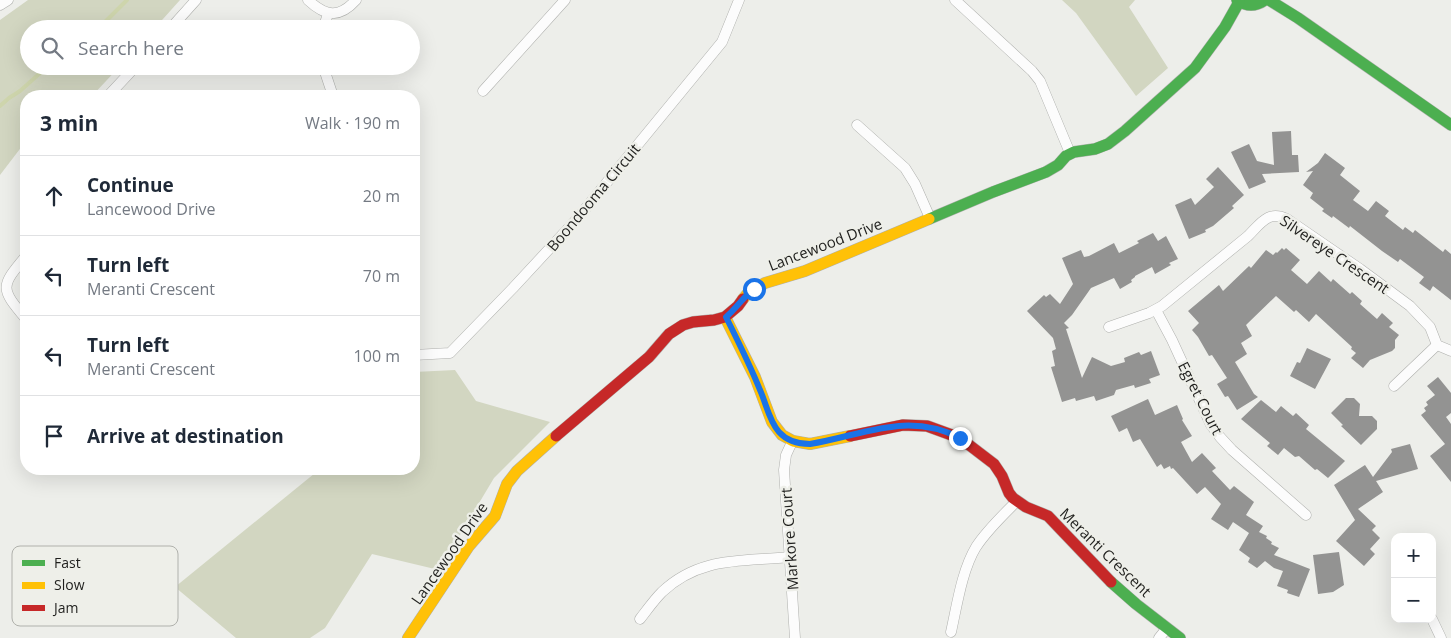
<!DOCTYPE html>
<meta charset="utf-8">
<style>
:root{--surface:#fff;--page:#f2f2f3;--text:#1f2937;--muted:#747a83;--line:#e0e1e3}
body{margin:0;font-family:"Open Sans",sans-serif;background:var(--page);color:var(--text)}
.controls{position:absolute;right:15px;bottom:15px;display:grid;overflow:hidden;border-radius:10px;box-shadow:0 5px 20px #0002}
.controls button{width:45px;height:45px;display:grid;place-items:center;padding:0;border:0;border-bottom:1px solid var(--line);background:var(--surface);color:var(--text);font:25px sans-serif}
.stop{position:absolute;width:15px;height:15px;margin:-11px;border:4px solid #1a73e8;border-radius:50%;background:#fff}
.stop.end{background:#1a73e8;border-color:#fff;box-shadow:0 1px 5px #0008}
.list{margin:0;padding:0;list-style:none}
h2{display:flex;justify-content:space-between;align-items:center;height:65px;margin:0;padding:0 20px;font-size:21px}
h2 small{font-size:16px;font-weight:400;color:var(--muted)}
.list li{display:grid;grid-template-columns:32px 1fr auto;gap:15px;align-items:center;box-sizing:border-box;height:80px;padding:0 20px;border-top:1px solid var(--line)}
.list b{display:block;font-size:19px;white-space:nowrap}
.list p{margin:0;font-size:16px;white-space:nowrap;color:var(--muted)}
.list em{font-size:16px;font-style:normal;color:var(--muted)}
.icon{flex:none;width:28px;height:28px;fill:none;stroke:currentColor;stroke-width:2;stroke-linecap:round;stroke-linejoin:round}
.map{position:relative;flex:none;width:1451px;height:638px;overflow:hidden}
.search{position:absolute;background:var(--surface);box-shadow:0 5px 20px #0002;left:20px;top:20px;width:400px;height:55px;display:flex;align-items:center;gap:12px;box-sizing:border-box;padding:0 18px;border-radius:28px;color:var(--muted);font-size:19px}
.panel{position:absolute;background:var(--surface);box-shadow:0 5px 20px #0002;left:20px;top:90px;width:400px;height:385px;border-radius:20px}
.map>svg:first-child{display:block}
</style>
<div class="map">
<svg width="1451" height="638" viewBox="0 0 1451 638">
<rect width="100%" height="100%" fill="#edeeea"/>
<g fill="#d2d6c1">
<polygon points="28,0 180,0 154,29 29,29 29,66 120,66 92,96 26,96 26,141 0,175 0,20"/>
<polygon points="1062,0 1135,0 1129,7 1168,68 1136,96 1076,13"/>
<polygon points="455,370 476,401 550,422 494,478 439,570 372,554 325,628 310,638 236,638 175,587 320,469 414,469 414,372"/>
</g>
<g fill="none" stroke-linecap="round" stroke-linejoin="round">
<g stroke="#ced5ac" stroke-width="4">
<polyline points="100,29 105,22 127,0"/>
<polyline points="0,106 9,98 20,91 48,66"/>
</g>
</g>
<g fill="#939392">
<polygon points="1291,131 1292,155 1298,155 1299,172 1262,174 1266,182 1249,189 1231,152 1249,144 1257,161 1274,165 1272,132"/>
<polygon points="1325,153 1345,168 1340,175 1360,191 1353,200 1368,211 1376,201 1389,211 1385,216 1403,230 1405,227 1413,233 1415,230 1443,252 1445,249 1451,254 1451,300 1433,286 1430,291 1419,283 1424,277 1400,259 1398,262 1382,251 1350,226 1349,228 1333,216 1332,218 1322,211 1324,209 1310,198 1313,193 1303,185 1313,171 1306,172 1318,163"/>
<polygon points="1218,167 1244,195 1232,206 1234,208 1213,226 1205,230 1206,232 1189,239 1175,205 1191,198 1195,205 1214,187 1206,179"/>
<polygon points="1153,233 1158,241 1166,236 1178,259 1169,263 1171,265 1155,274 1152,267 1135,276 1135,277 1131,280 1132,282 1120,289 1114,278 1091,288 1072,315 1064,323 1069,328 1066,329 1082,378 1092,357 1111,366 1125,362 1124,358 1139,352 1141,355 1151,351 1160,375 1149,379 1151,383 1135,388 1134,385 1116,390 1114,395 1096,401 1094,396 1076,401 1075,398 1062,402 1051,367 1055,366 1052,351 1056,349 1053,338 1027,311 1044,295 1046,297 1050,294 1060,304 1073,284 1062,258 1081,250 1084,257 1089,256 1114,243 1119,253 1139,243 1137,241"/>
<polygon points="1282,248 1284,250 1286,248 1300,260 1291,270 1307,284 1319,271 1331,282 1333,279 1350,294 1352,292 1362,301 1360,304 1377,319 1382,313 1393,323 1389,327 1399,335 1395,340 1395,348 1392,351 1370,360 1363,368 1351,358 1356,353 1351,349 1352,347 1316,314 1309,322 1296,310 1294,312 1276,296 1246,325 1252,336 1241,343 1247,354 1235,362 1254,394 1258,397 1237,410 1228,396 1225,397 1217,384 1227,378 1212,355 1209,356 1198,337 1192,330 1199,323 1188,311 1219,285 1223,291 1249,266 1251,268 1266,250 1273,255 1276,252 1277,253"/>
<polygon points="1307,348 1331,359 1315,389 1290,376 1297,362 1300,363"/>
<polygon points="1438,377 1451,393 1451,413 1446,417 1451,424 1451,482 1430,456 1445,444 1421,415 1426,411 1424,408 1428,405 1426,402 1435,395 1427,386"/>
<polygon points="1346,398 1354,398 1360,404 1359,416 1372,416 1377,421 1377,429 1361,445 1341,426 1343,425 1331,413"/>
<polygon points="1148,399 1155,415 1177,405 1183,419 1182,420 1192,436 1181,442 1192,462 1202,453 1216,468 1212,471 1230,490 1234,486 1254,502 1246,515 1263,526 1259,532 1267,536 1266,538 1272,542 1271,544 1279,548 1274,555 1310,569 1299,597 1287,593 1288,590 1277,586 1283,571 1274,568 1265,561 1257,568 1248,562 1250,558 1239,550 1249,533 1233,522 1228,530 1211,519 1221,504 1205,487 1197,494 1173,468 1171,469 1170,466 1164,469 1161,464 1157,467 1140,439 1133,442 1127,428 1119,432 1111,416"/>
<polygon points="1261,400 1276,412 1281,406 1293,416 1296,413 1309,425 1306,429 1345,461 1328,478 1317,469 1315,470 1299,456 1295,457 1284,448 1278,455 1267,446 1270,443 1241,419"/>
<polygon points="1410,444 1418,469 1376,481 1383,492 1358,509 1376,526 1372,530 1380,538 1370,549 1375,554 1364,566 1336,541 1355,520 1334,485 1365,465 1373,477 1392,452 1391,449"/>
<polygon points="1339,552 1344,585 1333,592 1318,594 1313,555"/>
</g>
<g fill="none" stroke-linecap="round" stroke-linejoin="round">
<g stroke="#afb0ad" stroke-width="11">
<g id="street">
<path d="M308,0c17,16 31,19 48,0"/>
<polyline points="955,0 1032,71 1040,81 1070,153"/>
<polyline points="0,5 8,0"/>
<polyline points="170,29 196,0"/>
<polyline points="323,29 328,14"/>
<polyline points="323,66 333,96"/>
<polyline points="483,91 565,0"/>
<polyline points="108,96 136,66"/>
<polyline points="857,125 905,168 915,184 930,218"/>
<path d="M26,256c-26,31 -26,32 0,63"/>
<polyline points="1156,310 1172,340 1211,425 1220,437 1232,450 1306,515"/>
<path d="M1109,327l40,-14 13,-7 86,-70c13,-13 20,-26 39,-17l73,50 50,37 20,21 7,18 14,6"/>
<polyline points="414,355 450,353 513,288 576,220 722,42 739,0"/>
<polyline points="1394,386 1437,345"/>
<polyline points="792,442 786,455 784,470 795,638"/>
<path d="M640,619c7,-9 14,-19 22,-27 38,-36 80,-30 128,-35"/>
<polyline points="1432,619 1441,638"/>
<path d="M951,632c6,-27 11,-62 25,-85 11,-17 27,-32 41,-46"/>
<polyline points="1159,638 1167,628"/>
</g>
</g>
<g stroke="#afb0ad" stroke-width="12">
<g id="fast">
<path d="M1237,0c10,7 18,7 28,0"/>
<polyline points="1269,0 1298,18 1451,125"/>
<polyline points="929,219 993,192 1046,172 1058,165 1066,156 1074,152 1095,149 1108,144 1125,131 1195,68 1225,27 1239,2"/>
<polyline points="1111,582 1136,604 1180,638"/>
</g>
</g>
<g stroke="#afb0ad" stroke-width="12">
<g id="slow">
<polyline points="743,299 748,293 765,283 805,271 929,219"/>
<polyline points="725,317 755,377 772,422 782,435 793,441 810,444 850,436"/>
<polyline points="408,638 469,546 495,516 507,484 517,471 556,436"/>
</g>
</g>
<g stroke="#afb0ad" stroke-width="12">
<g id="jam">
<polyline points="556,436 649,357 669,334 683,325 693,322 714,320 725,317 738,306 743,299"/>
<polyline points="850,436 903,425 927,426 960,438 994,464 1002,476 1009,493 1013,498 1026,507 1048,516 1111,582"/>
</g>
</g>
<use href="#street" stroke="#fcfcfc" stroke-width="10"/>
<use href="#fast" stroke="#4caf50" stroke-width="11"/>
<use href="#slow" stroke="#ffc107" stroke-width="11"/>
<use href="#jam" stroke="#c62828" stroke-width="11"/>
</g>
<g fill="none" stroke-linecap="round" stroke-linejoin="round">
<path stroke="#1a73e8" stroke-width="6" d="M754,289c-11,8 -18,20 -28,28 12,24 24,48 34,73 6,13 9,31 19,42 8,9 19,12 31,12 54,-9 97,-33 150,-6"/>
</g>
<g text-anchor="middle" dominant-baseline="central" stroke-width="5" stroke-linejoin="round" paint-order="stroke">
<g font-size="15" fill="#1f1f1d" stroke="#eeefe9">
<text transform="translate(593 197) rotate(-50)">Boondooma Circuit</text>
<text transform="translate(825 244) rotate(-21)">Lancewood Drive</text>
<text transform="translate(1335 254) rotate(34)">Silvereye Crescent</text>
<text transform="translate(1201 398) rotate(63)">Egret Court</text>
<text transform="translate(789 539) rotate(-94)">Markore Court</text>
<text transform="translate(1106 552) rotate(44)">Meranti Crescent</text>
<text transform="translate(449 553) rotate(-55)">Lancewood Drive</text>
</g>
</g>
<rect x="12" y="546" width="166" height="80" rx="8" fill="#eeefe9" stroke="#b0b1ac" stroke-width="1"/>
<rect x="22" y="560" width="23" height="6" fill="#4caf50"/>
<rect x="22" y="582" width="23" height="7" fill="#ffc107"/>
<rect x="22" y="605" width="23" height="6" fill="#c62828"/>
<g font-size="14" fill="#1f1f1d">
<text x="54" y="568">Fast</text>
<text x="54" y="590">Slow</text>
<text x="54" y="613">Jam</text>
</g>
</svg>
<div class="controls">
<button>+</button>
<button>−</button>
</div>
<div class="stop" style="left:754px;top:289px"></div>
<div class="stop end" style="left:960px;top:438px"></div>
<div class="search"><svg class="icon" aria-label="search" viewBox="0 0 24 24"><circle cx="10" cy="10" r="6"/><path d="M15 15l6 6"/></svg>Search here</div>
<section class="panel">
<h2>3 min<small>Walk · 190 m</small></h2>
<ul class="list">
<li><svg class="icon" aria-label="ahead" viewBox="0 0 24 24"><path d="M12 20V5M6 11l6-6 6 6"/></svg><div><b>Continue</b><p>Lancewood Drive</p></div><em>20 m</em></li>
<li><svg class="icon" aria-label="left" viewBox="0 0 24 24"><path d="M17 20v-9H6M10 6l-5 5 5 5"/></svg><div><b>Turn left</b><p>Meranti Crescent</p></div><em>70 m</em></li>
<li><svg class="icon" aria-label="left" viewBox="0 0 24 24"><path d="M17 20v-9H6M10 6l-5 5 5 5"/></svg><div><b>Turn left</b><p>Meranti Crescent</p></div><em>100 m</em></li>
<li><svg class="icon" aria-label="arrive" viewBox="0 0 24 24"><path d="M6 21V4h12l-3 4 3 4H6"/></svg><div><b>Arrive at destination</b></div></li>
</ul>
</section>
</div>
